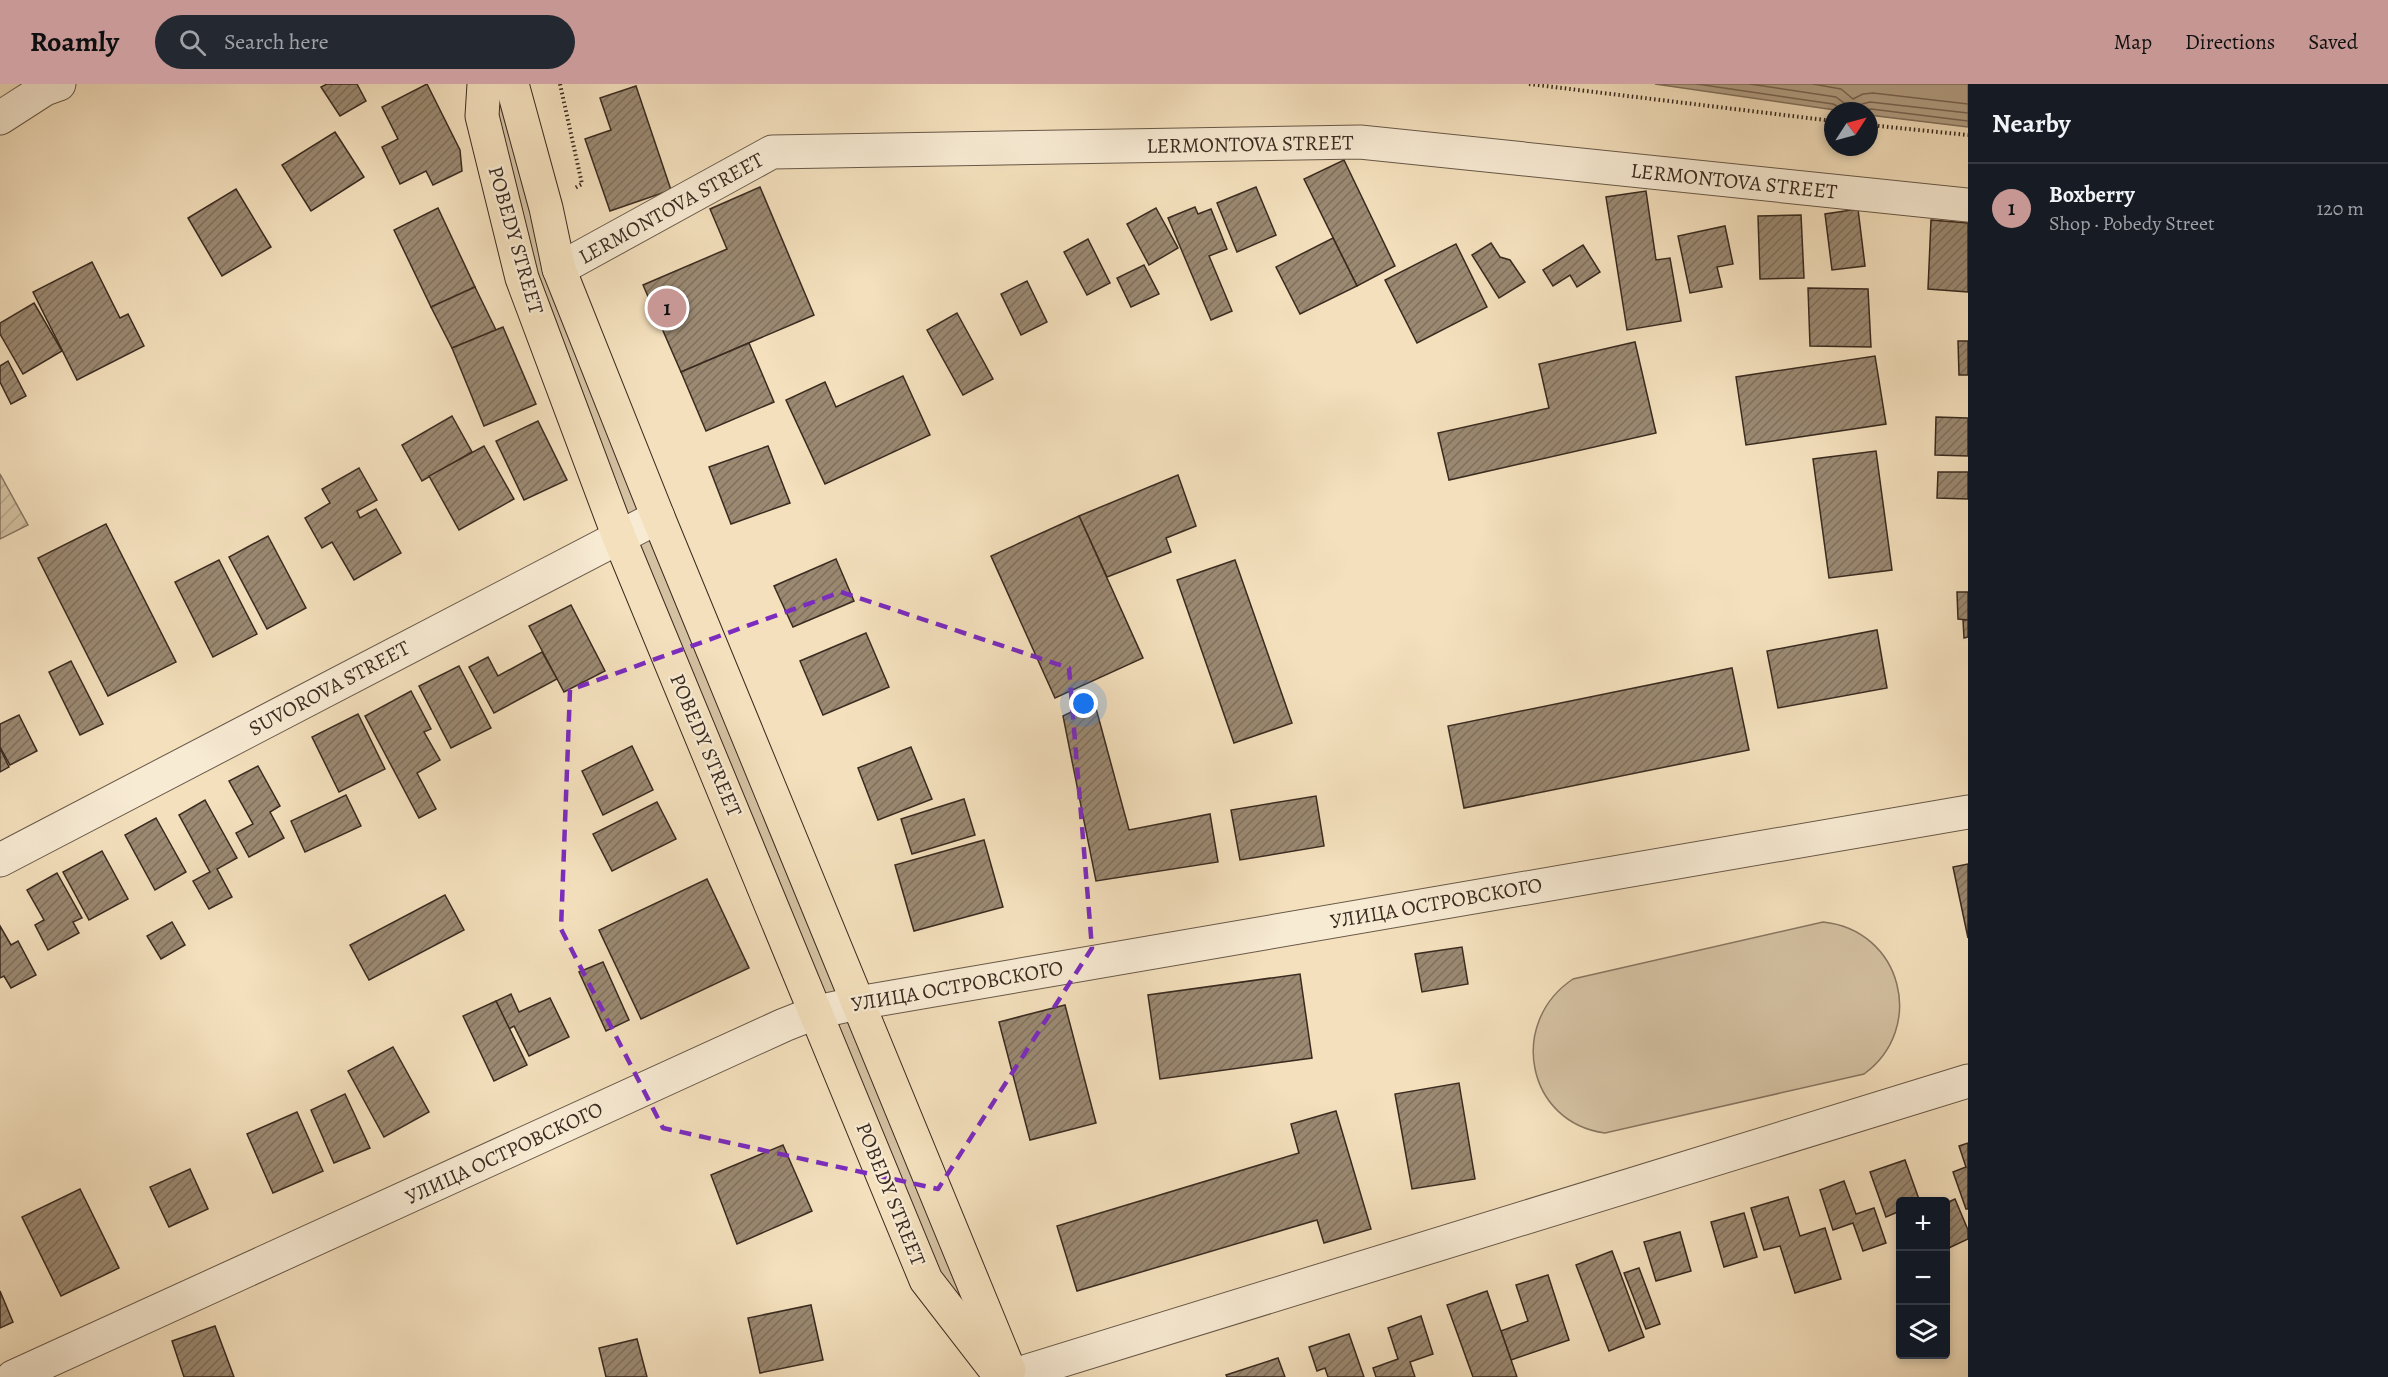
<!DOCTYPE html>
<meta charset="utf-8">
<style>
:root{--surface:#171b24;--page:#242831;--text:#f1f3f6;--muted:#9ea1a6;--line:#363941;--accent:#c59692}
body{margin:0;font-family:Alegreya,serif;background:var(--page);color:var(--text)}
.controls{position:absolute;right:18px;bottom:18px;display:grid;overflow:hidden;border-radius:6px;box-shadow:0 3px 9px #0003}
.controls button{width:54px;height:54px;display:grid;place-items:center;padding:0;border:0;border-bottom:2px solid var(--line);background:var(--surface);color:var(--text);font:30px sans-serif}
.compass{position:absolute;left:1824px;top:18px;width:54px;height:54px;border-radius:50%;background:var(--surface);box-shadow:0 3px 9px #0003;rotate:54deg}
.you{position:absolute;left:1084px;top:620px;width:21px;height:21px;margin:-15px;border:4px solid #fff;border-radius:50%;background:#1a73e8;box-shadow:0 0 0 9px #1a73e833}
.badge{display:grid;place-items:center;width:39px;height:39px;border-radius:50%;background:var(--accent);color:#111;font-size:20px;font-weight:700}
.pin{position:absolute;translate:-50% -50%;border:3px solid #fff;box-shadow:0 2px 6px #0006}
.list{margin:0;padding:0;list-style:none}
h2{display:flex;justify-content:space-between;align-items:center;height:78px;margin:0;padding:0 24px;font-size:26px}
h2 small{font-size:20px;font-weight:400;color:var(--muted)}
.list li{display:grid;grid-template-columns:39px 1fr auto;gap:18px;align-items:center;box-sizing:border-box;height:90px;padding:0 24px;border-top:2px solid var(--line)}
.list b{display:block;font-size:22px;white-space:nowrap}
.list p{margin:0;font-size:20px;white-space:nowrap;color:var(--muted)}
.list em{font-size:20px;font-style:normal;color:var(--muted)}
.icon{flex:none;width:33px;height:33px;fill:none;stroke:currentColor;stroke-width:2;stroke-linecap:round;stroke-linejoin:round}
.map{position:relative;flex:none;width:1968px;height:1293px;overflow:hidden}
header{display:flex;align-items:center;gap:36px;box-sizing:border-box;height:84px;padding:0 30px;background:var(--accent);color:#111}
header strong{font-size:28px}
nav{display:flex;gap:33px;margin-inline-start:auto;font-size:21px}
.search{width:420px;height:54px;background:var(--page);display:flex;align-items:center;gap:15px;box-sizing:border-box;padding:0 21px;border-radius:33px;color:var(--muted);font-size:22px}
main{display:flex}
aside{flex:1;background:var(--surface)}
.map>svg:first-child{display:block}
</style>
<header>
<strong>Roamly</strong>
<div class="search"><svg class="icon" aria-label="search" viewBox="0 0 24 24"><circle cx="10" cy="10" r="6"/><path d="M15 15l6 6"/></svg>Search here</div>
<nav><a>Map</a><a>Directions</a><a>Saved</a></nav>
</header>
<main>
<div class="map">
<svg width="1968" height="1293" viewBox="0 0 1968 1293">
<defs>
<pattern id="garden-furrows" width="10" height="10" patternUnits="userSpaceOnUse" patternTransform="scale(1.5)"><rect width="10" height="10" fill="#d4c1a2"/><path d="M-1 1l2-2M0 10L10 0M9 11l2-2" fill="none" stroke="#b7a68b"/></pattern>
<pattern id="building-hatch" width="6" height="6" patternUnits="userSpaceOnUse" patternTransform="scale(1.5)"><rect width="6" height="6" fill="#9b8972"/><path d="M-1 1l2-2M0 6l6-6M5 7l2-2" fill="none" stroke="#7f705d"/></pattern>
</defs>
<rect width="100%" height="100%" fill="#f4e0bd"/>
<filter id="stains"><feTurbulence type="fractalNoise" baseFrequency=".00333" numOctaves="4"/><feColorMatrix values="0 0 0 0 .2 0 0 0 0 .09 0 0 0 0 .02 0 0 0 .5 -.17"/></filter>
<radialGradient id="worn" r=".72"><stop offset=".6" stop-color="#630" stop-opacity="0"/><stop offset="1" stop-color="#630" stop-opacity=".3"/></radialGradient>
<g fill="#d4c1a2" stroke="#877661" stroke-width="1.5">
<polygon points="496,0 648,430 631,441 534,192 494,33"/>
<polygon points="653,444 844,912 824,918 634,454"/>
<path d="M1823,838c79,8 104,106 41,152l-259,59c-78,-10 -98,-110 -32,-154z"/>
<polygon points="851,927 989,1261 932,1184 831,931"/>
</g>
<polygon fill="url(#garden-furrows)" stroke="#877661" stroke-width="1.5" points="0,390 28,441 0,455"/>
<polygon fill="#b5a288" stroke="#84725e" stroke-width="1.5" points="1655,0 1968,0 1968,43 1869,31 1869,27 1842,27"/>
<g fill="none" stroke-linecap="round" stroke-linejoin="round">
<g stroke="#786654" stroke-width="1.5">
<polyline points="1697,0 1833,20 1837,22 1839,27"/>
<polyline points="1750,0 1836,13 1844,19 1846,27"/>
<polyline points="1813,0 1841,5 1853,15 1863,10 1873,9 1968,20"/>
<polyline points="1857,27 1862,20 1870,18 1968,29"/>
<polyline points="1866,27 1871,25 1968,37"/>
</g>
</g>
<g fill="url(#building-hatch)" stroke="#3a2b20" stroke-width="1.5">
<polygon points="327,0 357,0 366,17 340,32 321,3"/>
<polygon points="427,0 460,66 462,87 433,101 426,87 400,100 382,63 398,55 382,23"/>
<polygon points="636,2 671,106 610,127 585,55 611,46 600,14"/>
<polygon points="335,48 364,93 311,127 282,81"/>
<polygon points="1344,76 1395,182 1357,202 1304,95"/>
<polygon points="760,103 814,231 681,288 643,201 727,165 710,125"/>
<polygon points="1256,103 1276,151 1237,168 1217,119"/>
<polygon points="236,105 271,163 222,192 188,134"/>
<polygon points="1646,107 1656,176 1670,174 1681,237 1627,246 1606,113"/>
<polygon points="1195,123 1198,130 1211,125 1227,165 1209,172 1232,227 1211,236 1168,134"/>
<polygon points="438,124 475,203 431,223 394,146"/>
<polygon points="1156,124 1178,164 1149,181 1127,140"/>
<polygon points="1858,125 1865,182 1832,186 1825,130"/>
<polygon points="1801,131 1804,194 1760,195 1758,132"/>
<polygon points="1931,136 1968,139 1968,208 1928,205"/>
<polygon points="1725,142 1733,180 1717,183 1722,203 1690,209 1678,152"/>
<polygon points="1333,154 1357,202 1300,230 1276,183"/>
<polygon points="1088,155 1110,199 1087,211 1064,168"/>
<polygon points="1491,159 1500,173 1510,176 1525,198 1499,214 1472,171"/>
<polygon points="1456,160 1487,223 1417,259 1385,196"/>
<polygon points="1583,161 1600,188 1577,203 1570,191 1553,202 1543,186"/>
<polygon points="92,178 120,234 128,230 144,262 77,296 33,208"/>
<polygon points="1144,181 1159,210 1131,223 1117,194"/>
<polygon points="1027,197 1047,238 1021,251 1001,210"/>
<polygon points="475,203 496,246 452,264 431,223"/>
<polygon points="1808,204 1868,205 1871,263 1810,262"/>
<polygon points="34,219 62,267 23,290 0,250 0,239"/>
<polygon points="957,229 993,295 963,311 927,246"/>
<polygon points="503,243 536,320 484,342 452,264"/>
<polygon points="1958,257 1968,257 1968,291 1959,291"/>
<polygon points="1635,258 1656,349 1449,396 1438,349 1549,324 1539,280"/>
<polygon points="749,259 774,318 706,347 681,288"/>
<polygon points="1875,272 1886,340 1746,361 1736,293"/>
<polygon points="8,277 26,312 11,320 0,298 0,282"/>
<polygon points="903,292 930,351 825,400 786,316 825,298 836,323"/>
<polygon points="452,332 472,368 422,397 402,361"/>
<polygon points="1936,333 1968,334 1968,372 1935,371"/>
<polygon points="538,337 567,396 524,416 496,357"/>
<polygon points="484,362 514,415 459,446 429,392"/>
<polygon points="768,362 790,419 731,440 709,383"/>
<polygon points="1876,367 1892,486 1829,494 1813,375"/>
<polygon points="359,384 377,416 357,427 360,434 376,425 401,469 354,496 332,458 322,464 305,434 330,419 322,405"/>
<polygon points="1938,388 1968,388 1968,415 1937,414"/>
<polygon points="1178,391 1196,442 1166,454 1171,468 1107,493 1079,432"/>
<polygon points="1079,432 1143,574 1055,614 991,472"/>
<polygon points="106,440 176,578 108,612 38,474"/>
<polygon points="268,452 306,524 267,545 229,473"/>
<polygon points="836,475 854,517 793,543 774,502"/>
<polygon points="219,476 257,550 213,573 175,498"/>
<polygon points="1235,476 1292,639 1234,659 1177,496"/>
<polygon points="1957,508 1968,508 1968,536 1958,535"/>
<polygon points="571,521 605,587 564,608 529,542"/>
<polygon points="1963,536 1968,536 1968,553 1964,554"/>
<polygon points="1877,546 1887,604 1778,624 1767,567"/>
<polygon points="866,549 889,603 823,631 800,577"/>
<polygon points="542,568 557,595 494,629 469,583 488,573 498,592"/>
<polygon points="71,577 103,640 80,651 49,588"/>
<polygon points="459,582 491,644 451,664 419,602"/>
<polygon points="1732,584 1749,666 1464,724 1448,642"/>
<polygon points="411,607 431,645 424,648 440,676 417,689 436,725 419,734 365,632"/>
<polygon points="1094,617 1129,746 1210,730 1218,778 1096,797 1063,632"/>
<polygon points="358,630 385,685 339,708 312,653"/>
<polygon points="19,631 37,667 10,681 0,663 0,640"/>
<polygon points="632,662 653,706 603,731 582,687"/>
<polygon points="911,663 932,715 878,736 858,684"/>
<polygon points="0,664 9,683 0,688"/>
<polygon points="258,682 280,722 270,728 284,754 249,773 236,749 253,740 229,697"/>
<polygon points="346,711 361,742 305,768 291,737"/>
<polygon points="1316,712 1324,762 1240,776 1231,726"/>
<polygon points="964,715 975,751 912,770 901,735"/>
<polygon points="205,716 237,774 217,785 232,813 209,825 193,797 210,788 179,731"/>
<polygon points="657,718 676,755 612,787 593,750"/>
<polygon points="156,734 186,788 155,806 125,751"/>
<polygon points="984,756 1003,823 914,847 895,781"/>
<polygon points="102,767 128,815 89,836 63,788"/>
<polygon points="1968,780 1968,854 1953,783"/>
<polygon points="57,789 82,834 73,838 79,849 48,866 35,841 44,836 27,806"/>
<polygon points="707,795 749,884 641,935 599,846"/>
<polygon points="445,811 464,846 369,896 350,861"/>
<polygon points="172,838 185,861 161,875 147,852"/>
<polygon points="0,842 11,861 18,857 36,891 11,904 4,892 0,894"/>
<polygon points="1462,863 1468,900 1422,908 1415,870"/>
<polygon points="603,878 629,936 606,947 579,888"/>
<polygon points="1300,890 1312,974 1160,995 1148,911"/>
<polygon points="511,910 519,928 550,914 569,953 529,972 514,942 509,945 496,917"/>
<polygon points="496,917 527,981 494,997 463,932"/>
<polygon points="1065,921 1096,1039 1030,1056 999,938"/>
<polygon points="393,963 429,1028 384,1053 348,987"/>
<polygon points="1459,999 1475,1095 1412,1105 1395,1010"/>
<polygon points="345,1010 370,1064 334,1079 311,1026"/>
<polygon points="1336,1027 1371,1145 1324,1159 1317,1136 1077,1207 1057,1142 1299,1069 1291,1040"/>
<polygon points="297,1028 323,1087 273,1109 247,1050"/>
<polygon points="1968,1059 1968,1125 1966,1125 1953,1088 1966,1083 1959,1062"/>
<polygon points="783,1061 812,1127 737,1160 711,1091"/>
<polygon points="1905,1076 1920,1118 1900,1118 1900,1127 1886,1133 1870,1088"/>
<polygon points="190,1085 208,1125 169,1143 150,1103"/>
<polygon points="1844,1097 1856,1130 1874,1124 1886,1159 1863,1167 1853,1139 1833,1146 1820,1106"/>
<polygon points="80,1105 119,1184 61,1212 22,1133"/>
<polygon points="1788,1113 1800,1152 1825,1144 1841,1195 1795,1209 1780,1162 1764,1166 1751,1124"/>
<polygon points="1955,1115 1968,1146 1968,1155 1949,1164 1946,1154 1946,1119"/>
<polygon points="1744,1129 1757,1173 1724,1183 1711,1138"/>
<polygon points="1680,1148 1691,1187 1656,1197 1644,1158"/>
<polygon points="1612,1167 1644,1253 1609,1267 1576,1181"/>
<polygon points="1639,1184 1660,1240 1646,1245 1624,1189"/>
<polygon points="1548,1191 1569,1256 1511,1276 1501,1247 1528,1237 1516,1201"/>
<polygon points="0,1207 13,1238 0,1244"/>
<polygon points="1487,1207 1501,1247 1517,1293 1473,1293 1447,1221"/>
<polygon points="811,1221 823,1276 760,1289 748,1234"/>
<polygon points="1421,1232 1433,1270 1410,1278 1415,1293 1376,1293 1373,1284 1398,1275 1388,1244"/>
<polygon points="215,1242 234,1293 184,1293 172,1257"/>
<polygon points="1349,1250 1364,1293 1328,1293 1325,1284 1317,1287 1309,1263"/>
<polygon points="637,1255 647,1293 606,1293 599,1264"/>
<polygon points="1278,1274 1285,1293 1227,1293 1226,1291"/>
</g>
<g fill="none" stroke-linecap="round" stroke-linejoin="round">
<g stroke="#685847" stroke-width="35">
<g id="minor">
<polyline points="0,34 45,5 59,0"/>
<polyline points="559,185 772,68 1360,58 1968,121"/>
<polyline points="0,776 658,433"/>
<polyline points="13,1293 784,941 817,928 858,919 1968,728"/>
<polyline points="1008,1293 1968,997"/>
</g>
</g>
<g stroke="#3a2b20" stroke-width="35">
<g id="major">
<polyline points="484,0 482,32 522,194 619,453 926,1196 1001,1293"/>
<polyline points="512,0 546,124 559,185 658,433 1009,1286"/>
</g>
</g>
<g stroke="#3a2b20" stroke-width="4" stroke-dasharray="1.5 3" stroke-linecap="butt">
<polyline points="560,0 582,100 575,104"/>
<polyline points="1529,0 1833,37"/>
<polyline points="1869,41 1968,51"/>
</g>
<use href="#minor" stroke="#f8ebd4" stroke-width="33"/>
<use href="#major" stroke="#f4e0bd" stroke-width="33"/>
</g>
<path fill="none" stroke="#7b2cbf" stroke-width="4.5" stroke-dasharray="12 8" stroke-linejoin="round" d="M841,508l228,76 23,280 -154,241 -275,-61 -102,-199 9,-239z"/>
<g text-anchor="middle" dominant-baseline="central" stroke-width="4.5" stroke-linejoin="round" paint-order="stroke">
<g font-size="21" fill="#3a2b20" stroke="#f8ebd4">
<text transform="translate(1250 60) rotate(-1)">LERMONTOVA STREET</text>
<text transform="translate(1734 97) rotate(6)">LERMONTOVA STREET</text>
<text transform="translate(671 124) rotate(-29)">LERMONTOVA STREET</text>
<text transform="translate(516 156) rotate(74)">POBEDY STREET</text>
<text transform="translate(329 604) rotate(-28)">SUVOROVA STREET</text>
<text transform="translate(706 661) rotate(67)">POBEDY STREET</text>
<text transform="translate(1436 819) rotate(-10)">УЛИЦА ОСТРОВСКОГО</text>
<text transform="translate(957 902) rotate(-10)">УЛИЦА ОСТРОВСКОГО</text>
<text transform="translate(504 1069) rotate(-25)">УЛИЦА ОСТРОВСКОГО</text>
<text transform="translate(891 1110) rotate(68)">POBEDY STREET</text>
</g>
</g>
<rect width="100%" height="100%" filter="url(#stains)"/>
<rect width="100%" height="100%" fill="url(#worn)"/>
</svg>
<div class="controls">
<button>+</button>
<button>−</button>
<button><svg class="icon" aria-label="layers" viewBox="0 0 24 24"><path d="M12 4l9 5-9 5-9-5zM3 14l9 5 9-5"/></svg></button>
</div>
<svg class="compass" viewBox="-18 -18 36 36"><path d="M0-13l5 13h-10z" fill="#e53935"/><path d="M0 13l5-13h-10z" fill="#9ea1a6"/></svg>
<div class="you"></div>
<div class="pin badge" style="left:667px;top:224px">1</div>
</div>
<aside>
<h2>Nearby<small></small></h2>
<ul class="list">
<li><span class="badge">1</span><div><b>Boxberry</b><p>Shop · Pobedy Street</p></div><em>120 m</em></li>
</ul>
</aside>
</main>
